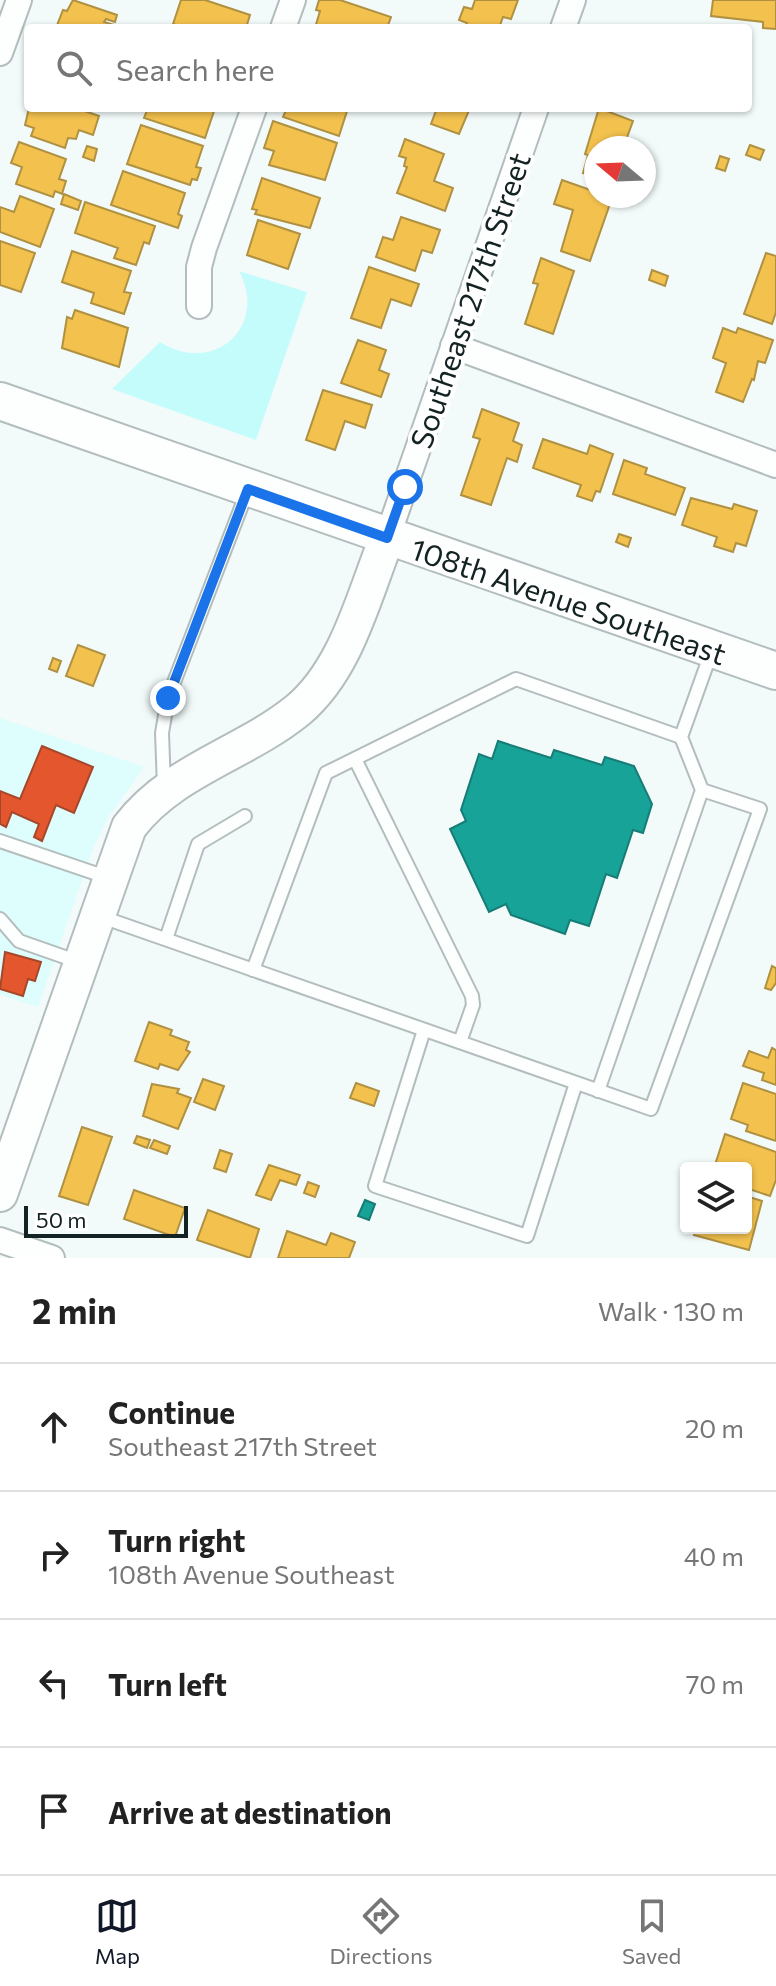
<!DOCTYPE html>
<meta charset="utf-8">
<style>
:root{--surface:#fff;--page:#f6f6f6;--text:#222;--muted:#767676;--line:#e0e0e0;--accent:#111827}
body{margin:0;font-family:Commissioner,sans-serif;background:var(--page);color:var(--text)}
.controls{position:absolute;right:24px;bottom:24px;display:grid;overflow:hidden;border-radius:8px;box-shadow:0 2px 6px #0004}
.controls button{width:72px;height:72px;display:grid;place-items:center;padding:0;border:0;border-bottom:2px solid var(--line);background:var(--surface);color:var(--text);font:40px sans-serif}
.compass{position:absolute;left:584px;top:136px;width:72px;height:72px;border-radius:50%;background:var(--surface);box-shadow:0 2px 6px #0004;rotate:289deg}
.scale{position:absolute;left:24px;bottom:20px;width:164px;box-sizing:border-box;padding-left:8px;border:4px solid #132222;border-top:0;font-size:22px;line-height:28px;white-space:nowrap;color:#132222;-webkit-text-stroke:6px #fff;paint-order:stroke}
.stop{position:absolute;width:24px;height:24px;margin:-18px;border:6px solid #1a73e8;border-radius:50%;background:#fff}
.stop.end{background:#1a73e8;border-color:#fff;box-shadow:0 2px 8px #0008}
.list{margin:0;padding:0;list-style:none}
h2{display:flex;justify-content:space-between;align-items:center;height:104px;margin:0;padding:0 32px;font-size:34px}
h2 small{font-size:26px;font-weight:400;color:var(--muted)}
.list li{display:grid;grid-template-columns:52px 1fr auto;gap:24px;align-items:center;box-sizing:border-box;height:128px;padding:0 32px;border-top:2px solid var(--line)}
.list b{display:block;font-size:30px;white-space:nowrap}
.list p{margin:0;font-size:26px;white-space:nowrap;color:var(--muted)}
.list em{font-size:26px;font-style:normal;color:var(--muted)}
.icon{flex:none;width:44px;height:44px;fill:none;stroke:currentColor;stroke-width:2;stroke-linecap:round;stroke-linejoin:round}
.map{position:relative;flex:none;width:776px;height:1258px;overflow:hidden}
.search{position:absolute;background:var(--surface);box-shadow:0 2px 6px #0004;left:24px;right:24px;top:24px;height:88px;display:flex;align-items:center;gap:20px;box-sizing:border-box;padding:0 28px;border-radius:8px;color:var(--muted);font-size:30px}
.sheet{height:616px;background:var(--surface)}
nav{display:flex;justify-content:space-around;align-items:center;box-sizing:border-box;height:112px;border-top:2px solid var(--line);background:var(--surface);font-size:22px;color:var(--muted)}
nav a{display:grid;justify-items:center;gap:4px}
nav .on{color:var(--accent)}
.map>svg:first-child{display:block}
</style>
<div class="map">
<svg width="776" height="1258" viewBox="0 0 776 1258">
<rect width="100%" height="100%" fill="#f2fafa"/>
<polygon fill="#defdfd" points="0,718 144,767 109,816 93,848 38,1007 0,995"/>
<path fill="#c4fcfc" d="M239,271l68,21 -51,148 -144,-51 48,-47c53,34 109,-15 79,-71z"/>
<g fill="#f2c14e" stroke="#af9141" stroke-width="2">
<polygon points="73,0 117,15 115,22 106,19 104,22 114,25 113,28 56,28 63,10 67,11"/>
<polygon points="181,0 205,0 250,15 246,28 185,28 173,24"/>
<polygon points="319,0 340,0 391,17 387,28 315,28 320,11 316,10"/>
<polygon points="475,0 518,0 511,19 503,17 499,28 465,28 467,23 459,20 464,7 472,9"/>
<polygon points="713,0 776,0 776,29 763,28 763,22 711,16"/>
<polygon points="29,108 76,108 99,116 93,135 79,130 76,139 68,138 65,148 31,136 34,128 25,125"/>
<polygon points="148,108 215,108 205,138 144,118"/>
<polygon points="287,108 348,108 339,136 283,117"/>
<polygon points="437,108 470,108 459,134 431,124"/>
<polygon points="599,108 633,121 623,148 596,148 596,177 583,173 588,155 585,154"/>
<polygon points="273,121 337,143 325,180 269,165 274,151 264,148"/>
<polygon points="141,125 203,146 196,167 201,168 197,180 192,179 190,185 127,164"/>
<polygon points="405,139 444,154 434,181 453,188 445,211 397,193 407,167 404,166 406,158 399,156"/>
<polygon points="19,142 66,159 59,179 66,181 62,194 55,191 53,197 16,184 22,167 11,163"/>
<polygon points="750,145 764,150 760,160 746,155"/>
<polygon points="87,146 97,149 94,161 83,157"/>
<polygon points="720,156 729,159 725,171 716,168"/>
<polygon points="123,171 185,193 178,214 182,216 178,228 111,205"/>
<polygon points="262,178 320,198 310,228 255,214 257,210 252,209"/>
<polygon points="562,180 596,192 596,196 612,198 590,261 561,251 573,210 554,204"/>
<polygon points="64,194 81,201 78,210 61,204"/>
<polygon points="20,196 54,209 40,247 0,232 0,207 14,212"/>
<polygon points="85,202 155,226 149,244 144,242 136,265 114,258 118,248 75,233"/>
<polygon points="401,217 440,230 432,253 422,250 415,271 376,257 383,237 393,240"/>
<polygon points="258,220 300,234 288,269 247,255"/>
<polygon points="0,241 35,253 21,292 0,285"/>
<polygon points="72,251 131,271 124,292 131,293 124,314 91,303 94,293 62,282"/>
<polygon points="766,253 776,256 776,312 772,324 744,314"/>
<polygon points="541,258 574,271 553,334 525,324 538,284 533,283"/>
<polygon points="369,267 419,284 411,306 391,299 381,328 351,318"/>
<polygon points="652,270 668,276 665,286 649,280"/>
<polygon points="75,310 128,328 119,367 62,348 67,317 72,319"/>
<polygon points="723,328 736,333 738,328 773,340 765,363 758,361 754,380 752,379 743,402 716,392 726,363 713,358"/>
<polygon points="358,340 386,350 379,370 389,374 381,397 341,383"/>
<polygon points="323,390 372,405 365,428 345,421 335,450 306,440"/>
<polygon points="482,409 519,423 513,441 522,445 517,462 507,458 491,505 461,495 480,439 473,437"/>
<polygon points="543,439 587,454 590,445 613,454 600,492 596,491 592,501 577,496 581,485 533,468"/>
<polygon points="624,460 647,468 645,474 685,488 675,515 613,494"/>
<polygon points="691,498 732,509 734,504 757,511 746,546 736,543 733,552 714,546 717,537 682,525"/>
<polygon points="619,534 631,538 628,547 616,542"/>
<polygon points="78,645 105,655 93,686 66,676"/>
<polygon points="53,658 61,661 57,672 49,669"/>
<polygon points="772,966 776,968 776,983 771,990 765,988"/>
<polygon points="149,1022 172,1030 170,1035 189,1042 186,1050 190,1052 178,1070 160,1064 158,1069 135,1061"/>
<polygon points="772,1048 776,1050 776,1085 762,1080 764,1073 743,1066 749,1051 768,1058"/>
<polygon points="203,1079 224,1086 215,1110 194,1102"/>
<polygon points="356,1083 379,1091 374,1106 350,1098"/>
<polygon points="743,1083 776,1094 776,1141 746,1131 748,1125 731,1119"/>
<polygon points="152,1084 179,1089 177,1093 191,1098 178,1129 143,1116"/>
<polygon points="82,1127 112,1137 88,1205 59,1196"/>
<polygon points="725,1134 776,1152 776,1180 770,1196 746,1188 746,1168 714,1168"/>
<polygon points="137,1136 150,1140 147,1148 134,1143"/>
<polygon points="154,1140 170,1146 167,1154 150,1148"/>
<polygon points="220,1150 232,1154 226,1172 214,1168"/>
<polygon points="269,1165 300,1175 296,1185 280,1180 271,1200 256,1195"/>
<polygon points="308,1182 319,1186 315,1197 304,1193"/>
<polygon points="134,1190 185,1208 175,1237 124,1219"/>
<polygon points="746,1196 762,1201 749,1250 694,1235 696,1228 746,1228"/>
<polygon points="208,1210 259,1229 250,1258 197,1240"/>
<polygon points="287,1231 326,1245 331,1233 355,1242 349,1258 278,1258"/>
</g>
<g fill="#e4572e" stroke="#a5472a" stroke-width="2">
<polygon points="42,746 93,767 74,813 56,805 42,841 34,837 39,824 12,812 6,827 0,824 0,791 20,799"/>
<polygon points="5,952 41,962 35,981 28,979 23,996 0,989"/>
</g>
<g fill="#17a398" stroke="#167c75" stroke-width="2">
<polygon points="498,741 551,758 554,750 602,765 605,757 634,766 652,804 643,833 633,830 617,878 606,874 589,926 570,920 565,934 511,915 506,904 489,912 450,829 466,821 461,810 479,754 492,759"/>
<polygon points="365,1200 375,1204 369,1220 358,1216"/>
</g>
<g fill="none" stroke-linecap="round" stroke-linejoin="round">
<g stroke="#b3bdbd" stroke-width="16">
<g id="lane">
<polyline points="355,759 472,996 473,1005 460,1042"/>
<polyline points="164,786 162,733 168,698 247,492"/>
<polyline points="0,841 109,878"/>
<polyline points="99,916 651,1109 760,809 702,790"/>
<polyline points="0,919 19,941 79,962"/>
<polyline points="166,939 198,844 245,816"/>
<polyline points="253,970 326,773 516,679 681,737"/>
<polyline points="424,1030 375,1186 527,1236 576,1083"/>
<polyline points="598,1091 702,790 681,737 711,653"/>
</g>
</g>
<g stroke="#b3bdbd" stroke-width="28">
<g id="street">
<polyline points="283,28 293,0"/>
<polyline points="563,28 573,0"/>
<polyline points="0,53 19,0"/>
<polyline points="199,306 199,267 204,248 254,108"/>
<polyline points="453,346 776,465"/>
<polyline points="387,538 536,108"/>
<polyline points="0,1240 52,1258"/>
</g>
</g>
<g stroke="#b3bdbd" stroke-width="38">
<path id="secondary" d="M0,1194l129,-367c43,-57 115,-73 169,-117 49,-41 66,-115 89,-172"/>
</g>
<g stroke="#b3bdbd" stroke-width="40">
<polyline id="primary" points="0,401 776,671"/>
</g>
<use href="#lane" stroke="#fdfefe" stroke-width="12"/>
<use href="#street" stroke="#fdfefe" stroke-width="24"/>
<use href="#secondary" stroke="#fdfefe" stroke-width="34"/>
<use href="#primary" stroke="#fdfefe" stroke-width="36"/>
</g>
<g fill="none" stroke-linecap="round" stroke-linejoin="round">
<polyline stroke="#1a73e8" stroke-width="10" points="168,698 248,489 387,538 405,487"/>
</g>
<g text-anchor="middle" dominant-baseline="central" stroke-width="8" stroke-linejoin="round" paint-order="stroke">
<g font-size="30" fill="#132222" stroke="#fff">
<text transform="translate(469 300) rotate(-71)">Southeast 217th Street</text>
<text transform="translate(569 600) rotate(19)">108th Avenue Southeast</text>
</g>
</g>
</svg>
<div class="controls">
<button><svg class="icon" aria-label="layers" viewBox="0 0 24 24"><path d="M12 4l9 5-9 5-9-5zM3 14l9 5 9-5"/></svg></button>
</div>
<svg class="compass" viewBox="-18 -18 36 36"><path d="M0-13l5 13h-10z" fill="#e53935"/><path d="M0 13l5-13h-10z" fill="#767676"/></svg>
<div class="scale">50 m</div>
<div class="stop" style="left:405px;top:487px"></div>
<div class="stop end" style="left:168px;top:698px"></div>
<div class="search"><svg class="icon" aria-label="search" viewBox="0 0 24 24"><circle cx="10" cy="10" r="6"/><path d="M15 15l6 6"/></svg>Search here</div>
</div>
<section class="sheet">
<h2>2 min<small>Walk · 130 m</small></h2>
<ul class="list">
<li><svg class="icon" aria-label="ahead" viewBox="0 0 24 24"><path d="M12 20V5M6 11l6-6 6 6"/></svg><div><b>Continue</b><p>Southeast 217th Street</p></div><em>20 m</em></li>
<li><svg class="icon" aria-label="right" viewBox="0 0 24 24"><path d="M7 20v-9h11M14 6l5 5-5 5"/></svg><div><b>Turn right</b><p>108th Avenue Southeast</p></div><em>40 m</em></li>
<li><svg class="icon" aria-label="left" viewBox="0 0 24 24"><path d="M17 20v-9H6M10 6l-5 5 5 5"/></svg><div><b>Turn left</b></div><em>70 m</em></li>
<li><svg class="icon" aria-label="arrive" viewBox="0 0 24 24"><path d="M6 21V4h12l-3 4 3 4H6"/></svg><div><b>Arrive at destination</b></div></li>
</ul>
</section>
<nav>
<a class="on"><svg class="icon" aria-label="map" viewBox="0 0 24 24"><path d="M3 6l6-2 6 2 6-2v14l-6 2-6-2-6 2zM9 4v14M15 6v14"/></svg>Map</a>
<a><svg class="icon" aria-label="directions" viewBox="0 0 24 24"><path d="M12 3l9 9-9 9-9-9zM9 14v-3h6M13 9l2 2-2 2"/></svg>Directions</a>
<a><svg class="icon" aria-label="saved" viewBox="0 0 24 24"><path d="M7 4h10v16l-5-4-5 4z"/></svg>Saved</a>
</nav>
